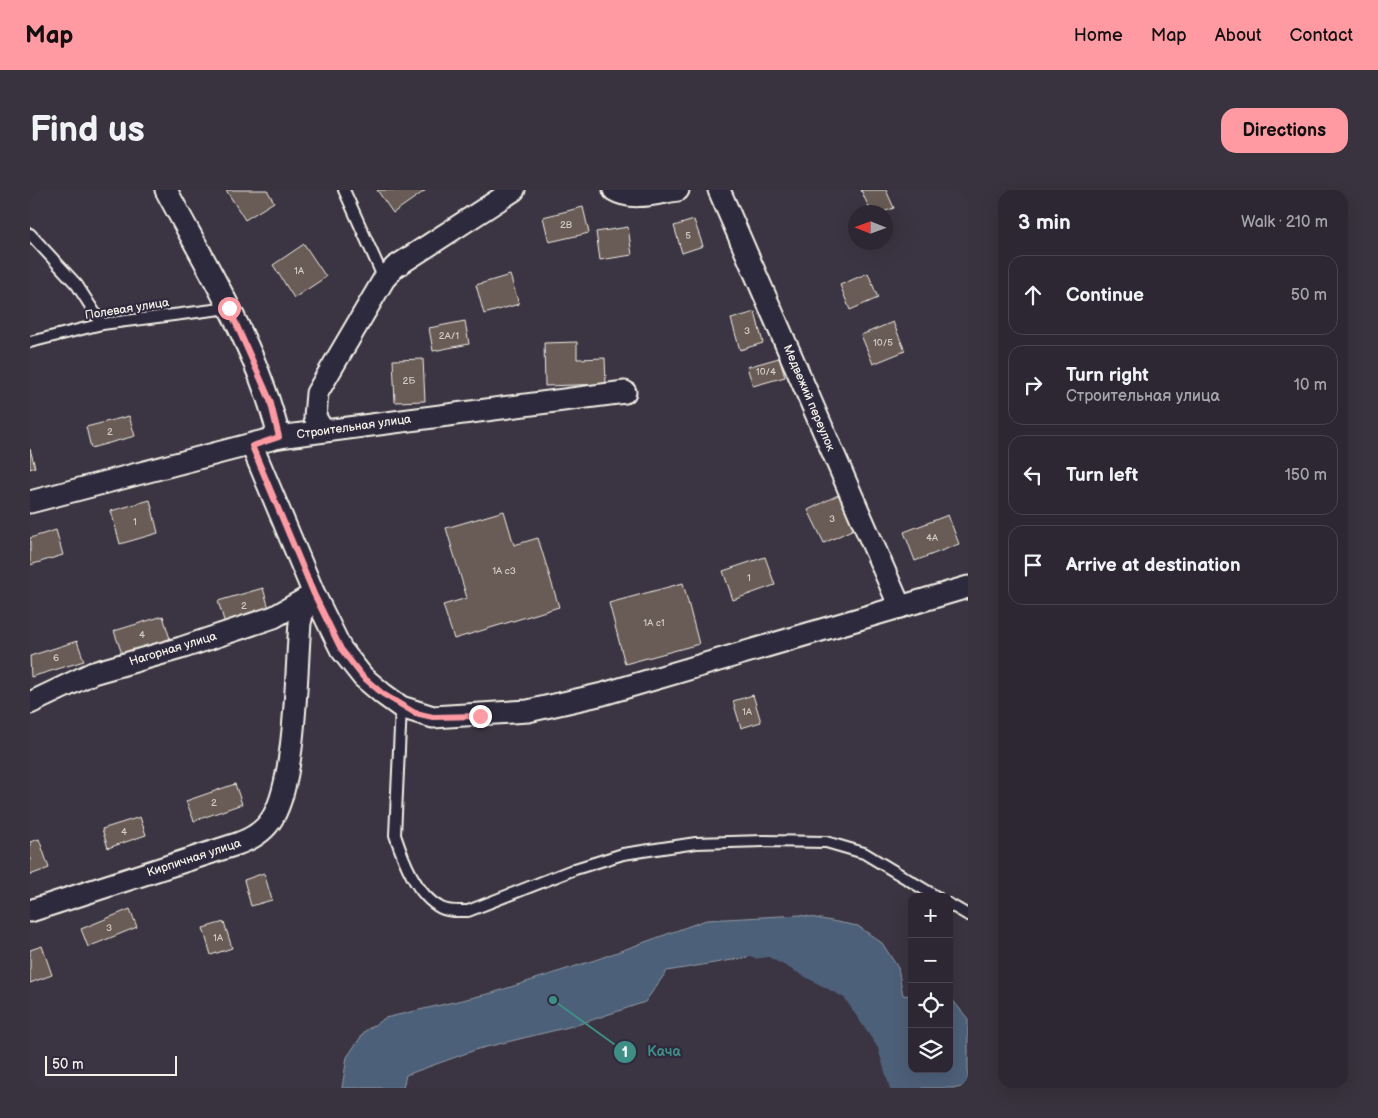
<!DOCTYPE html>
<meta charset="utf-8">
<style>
:root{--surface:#2c2732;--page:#38333e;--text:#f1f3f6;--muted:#a6a5ac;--line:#48444d;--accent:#ff9aa2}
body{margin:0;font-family:"Balsamiq Sans",sans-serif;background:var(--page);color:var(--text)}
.controls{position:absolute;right:15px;bottom:15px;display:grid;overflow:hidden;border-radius:10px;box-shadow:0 5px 20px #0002}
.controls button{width:45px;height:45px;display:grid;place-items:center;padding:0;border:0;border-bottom:1px solid var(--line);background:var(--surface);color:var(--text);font:25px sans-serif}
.compass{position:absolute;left:818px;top:15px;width:45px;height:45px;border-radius:50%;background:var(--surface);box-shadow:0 5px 20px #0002;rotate:271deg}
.scale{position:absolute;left:15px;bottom:12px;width:132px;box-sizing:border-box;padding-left:5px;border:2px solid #f4f1e8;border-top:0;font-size:14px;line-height:18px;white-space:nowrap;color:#f4f1e8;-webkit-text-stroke:4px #2f2a3d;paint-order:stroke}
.stop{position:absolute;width:15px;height:15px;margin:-11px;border:4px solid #ff9aa2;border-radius:50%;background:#fff}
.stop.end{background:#ff9aa2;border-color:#fff;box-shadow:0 1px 5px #0008}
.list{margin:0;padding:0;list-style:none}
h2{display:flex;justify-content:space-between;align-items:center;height:65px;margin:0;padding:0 20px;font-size:21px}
h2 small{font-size:16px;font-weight:400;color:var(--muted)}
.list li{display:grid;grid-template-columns:32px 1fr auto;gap:15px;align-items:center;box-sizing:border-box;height:80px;margin:0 10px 10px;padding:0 10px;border:1px solid var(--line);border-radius:15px}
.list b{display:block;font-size:19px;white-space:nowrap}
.list p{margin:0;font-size:16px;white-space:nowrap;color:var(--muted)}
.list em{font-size:16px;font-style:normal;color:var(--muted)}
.icon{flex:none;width:28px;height:28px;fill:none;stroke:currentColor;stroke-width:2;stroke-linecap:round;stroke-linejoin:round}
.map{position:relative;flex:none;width:938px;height:898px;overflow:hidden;border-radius:15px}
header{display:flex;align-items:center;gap:30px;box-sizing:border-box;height:70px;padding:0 25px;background:var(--accent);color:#111}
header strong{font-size:24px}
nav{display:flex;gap:28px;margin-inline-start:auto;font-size:18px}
.intro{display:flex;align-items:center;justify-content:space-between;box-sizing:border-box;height:120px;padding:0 30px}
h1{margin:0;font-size:35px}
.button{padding:12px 22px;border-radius:15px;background:var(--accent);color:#111;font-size:18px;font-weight:700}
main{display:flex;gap:30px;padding:0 30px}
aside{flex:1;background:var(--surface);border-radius:15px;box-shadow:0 5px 20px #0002}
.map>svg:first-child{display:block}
</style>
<header>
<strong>Map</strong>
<nav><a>Home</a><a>Map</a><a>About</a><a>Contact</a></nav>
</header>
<div class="intro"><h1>Find us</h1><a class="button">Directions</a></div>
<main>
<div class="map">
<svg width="938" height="898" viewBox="0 0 938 898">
<rect width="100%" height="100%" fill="#3b3442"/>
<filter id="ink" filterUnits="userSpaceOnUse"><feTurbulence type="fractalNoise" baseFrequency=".02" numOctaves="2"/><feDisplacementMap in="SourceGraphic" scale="10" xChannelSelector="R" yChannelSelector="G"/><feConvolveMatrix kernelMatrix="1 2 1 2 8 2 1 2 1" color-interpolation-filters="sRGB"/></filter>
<g filter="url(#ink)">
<polygon fill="#4e6179" stroke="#909ba5" points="770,725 828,736 852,753 868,778 873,805 882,806 882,879 919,879 919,808 921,808 938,829 938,898 869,898 865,843 857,820 828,784 790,767 741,761 714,768 637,781 615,812 547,835 448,859 376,885 373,898 312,898 317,867 335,841 355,828 462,803 568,769 676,730"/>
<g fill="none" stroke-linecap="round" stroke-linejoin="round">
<polyline stroke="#4e6179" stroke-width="31" points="727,753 742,751 825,796 862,851 876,898"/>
</g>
<g fill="#695b57" stroke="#f4f1e8">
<polygon points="196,0 237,0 244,12 215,30"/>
<polygon points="347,0 396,0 363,23"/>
<polygon points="831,0 856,0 864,18 853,22 841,22"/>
<polygon points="553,17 559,43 519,52 513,27"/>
<polygon points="664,30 673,56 652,63 644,36"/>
<polygon points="598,37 602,65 570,70 566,42"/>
<polygon points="274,54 296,87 264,108 243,75"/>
<polygon points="838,83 848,108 820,120 810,95"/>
<polygon points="480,85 489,114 454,124 446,95"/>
<polygon points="725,122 733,153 710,160 701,129"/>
<polygon points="435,131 439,154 403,161 399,138"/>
<polygon points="863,132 875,161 843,174 831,145"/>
<polygon points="547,152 547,169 575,168 576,194 515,196 514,153"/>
<polygon points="749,168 755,187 723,196 717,177"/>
<polygon points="393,169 395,211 365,212 363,170"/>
<polygon points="99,226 105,246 61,258 56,237"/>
<polygon points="0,259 5,277 0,279"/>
<polygon points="810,304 826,338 794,353 778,320"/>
<polygon points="120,310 128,343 90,354 81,321"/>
<polygon points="474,321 484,355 508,348 529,417 424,449 413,415 437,408 416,338"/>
<polygon points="918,325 929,354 885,371 874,342"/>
<polygon points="26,340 33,365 0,375 0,348"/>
<polygon points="735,367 745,395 703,410 693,381"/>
<polygon points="653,393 669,454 595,474 579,413"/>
<polygon points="233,398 240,422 195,434 188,411"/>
<polygon points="133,426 140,449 92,464 84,441"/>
<polygon points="47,451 54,471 1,487 0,466"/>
<polygon points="723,505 731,532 711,538 703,511"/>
<polygon points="205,594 212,614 164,631 156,611"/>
<polygon points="110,627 116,645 78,658 72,639"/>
<polygon points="9,649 19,678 0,685 0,652"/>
<polygon points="234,683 242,710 221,716 214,690"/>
<polygon points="100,719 107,737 58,757 51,739"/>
<polygon points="194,732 202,758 181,765 173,738"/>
<polygon points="12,756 22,785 0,793 0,760"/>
</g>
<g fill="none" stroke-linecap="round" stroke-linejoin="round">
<g stroke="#f4f1e8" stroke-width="14">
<g id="lane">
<polyline points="314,0 354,89"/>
<polyline points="0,44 47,95 72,134"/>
<polyline points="0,152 72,134 199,118"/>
<path d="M371,517l-6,128c8,24 21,60 46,73 8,4 18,3 27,3l107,-42 48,-15 73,-11 68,-2 62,1 38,11 73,44"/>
<polyline points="919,714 938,725"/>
</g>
</g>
<g stroke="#f4f1e8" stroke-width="25">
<g id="street">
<path d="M136,0c42,79 92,159 113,247"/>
<path d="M584,0c18,11 43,3 64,0"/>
<polyline points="689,0 870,417"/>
<polyline points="293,240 285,227 287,203 354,89 365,77 484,0"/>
<polyline points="222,256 284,404 311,459 333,487 353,504 371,517 403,527 498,521 573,504 938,397"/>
<polyline points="0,312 249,247 595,202"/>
<polyline points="0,513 63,483 151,458 244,427 282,405"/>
<path d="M0,721l207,-67c15,-5 28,-13 36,-27 23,-39 23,-146 27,-194l4,-17 10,-12"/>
</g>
</g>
<use href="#lane" stroke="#2f2a3d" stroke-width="10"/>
<use href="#street" stroke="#2f2a3d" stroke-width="21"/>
</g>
</g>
<g fill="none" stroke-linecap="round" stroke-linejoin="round" filter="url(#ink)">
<polyline stroke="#ff9aa2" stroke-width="6" points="199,118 240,210 249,247 222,256 284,404 311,459 333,487 353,504 385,523 403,527 450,526"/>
</g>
<g text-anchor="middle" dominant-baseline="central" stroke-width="4.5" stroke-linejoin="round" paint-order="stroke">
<g font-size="10" fill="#d1ccc4">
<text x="536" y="35">2В</text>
<text x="658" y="46">5</text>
<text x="269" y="81">1А</text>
<text x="717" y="141">3</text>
<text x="419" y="146">2А/1</text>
<text x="853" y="153">10/5</text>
<text x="736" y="182">10/4</text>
<text x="379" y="191">2Б</text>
<text x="80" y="242">2</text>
<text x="802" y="329">3</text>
<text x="105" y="332">1</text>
<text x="902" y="348">4А</text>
<text x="474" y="381">1А с3</text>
<text x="719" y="388">1</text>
<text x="214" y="416">2</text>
<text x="624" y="433">1А с1</text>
<text x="112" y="445">4</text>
<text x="26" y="468">6</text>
<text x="717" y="522">1А</text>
<text x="184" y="613">2</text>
<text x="94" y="642">4</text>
<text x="79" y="738">3</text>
<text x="188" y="748">1А</text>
</g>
<g font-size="12" fill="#f4f1e8" stroke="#2f2a3d">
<text transform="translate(97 119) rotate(-9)">Полевая улица</text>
<text transform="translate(779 208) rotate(67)">Медвежий переулок</text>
<text transform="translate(324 237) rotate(-8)">Строительная улица</text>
<text transform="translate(143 459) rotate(-17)">Нагорная улица</text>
<text transform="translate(164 668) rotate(-18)">Кирпичная улица</text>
</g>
</g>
<path fill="none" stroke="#3d8f86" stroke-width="2" d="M523 810L595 862"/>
<g fill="#3d8f86" stroke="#2f2a3d" stroke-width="2">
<circle cx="523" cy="810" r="5"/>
<circle cx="595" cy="862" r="12"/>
</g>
<g font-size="15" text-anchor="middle" font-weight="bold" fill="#fff">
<text x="595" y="867">1</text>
</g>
<g font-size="14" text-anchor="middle" font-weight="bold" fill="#3d8f86" stroke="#2f2a3d" stroke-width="4.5" stroke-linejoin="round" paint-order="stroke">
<text x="634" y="866">Кача</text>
</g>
</svg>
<div class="controls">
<button>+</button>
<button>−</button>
<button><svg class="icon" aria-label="locate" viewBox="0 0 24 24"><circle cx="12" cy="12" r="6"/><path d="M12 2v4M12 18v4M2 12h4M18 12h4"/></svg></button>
<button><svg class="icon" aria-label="layers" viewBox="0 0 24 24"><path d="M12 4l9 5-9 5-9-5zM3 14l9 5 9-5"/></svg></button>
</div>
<svg class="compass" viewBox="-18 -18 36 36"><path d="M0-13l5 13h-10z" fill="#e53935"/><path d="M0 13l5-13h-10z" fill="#a6a5ac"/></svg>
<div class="scale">50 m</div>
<div class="stop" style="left:199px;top:118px"></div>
<div class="stop end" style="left:450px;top:526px"></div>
</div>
<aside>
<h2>3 min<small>Walk · 210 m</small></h2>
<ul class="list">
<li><svg class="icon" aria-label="ahead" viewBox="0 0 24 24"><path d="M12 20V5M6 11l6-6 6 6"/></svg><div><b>Continue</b></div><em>50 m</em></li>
<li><svg class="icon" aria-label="right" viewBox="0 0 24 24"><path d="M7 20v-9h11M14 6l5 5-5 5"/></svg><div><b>Turn right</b><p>Строительная улица</p></div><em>10 m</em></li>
<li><svg class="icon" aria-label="left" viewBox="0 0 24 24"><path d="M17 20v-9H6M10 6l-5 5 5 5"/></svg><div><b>Turn left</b></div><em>150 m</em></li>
<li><svg class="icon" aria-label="arrive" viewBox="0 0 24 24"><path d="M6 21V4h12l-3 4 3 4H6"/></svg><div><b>Arrive at destination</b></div></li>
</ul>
</aside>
</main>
